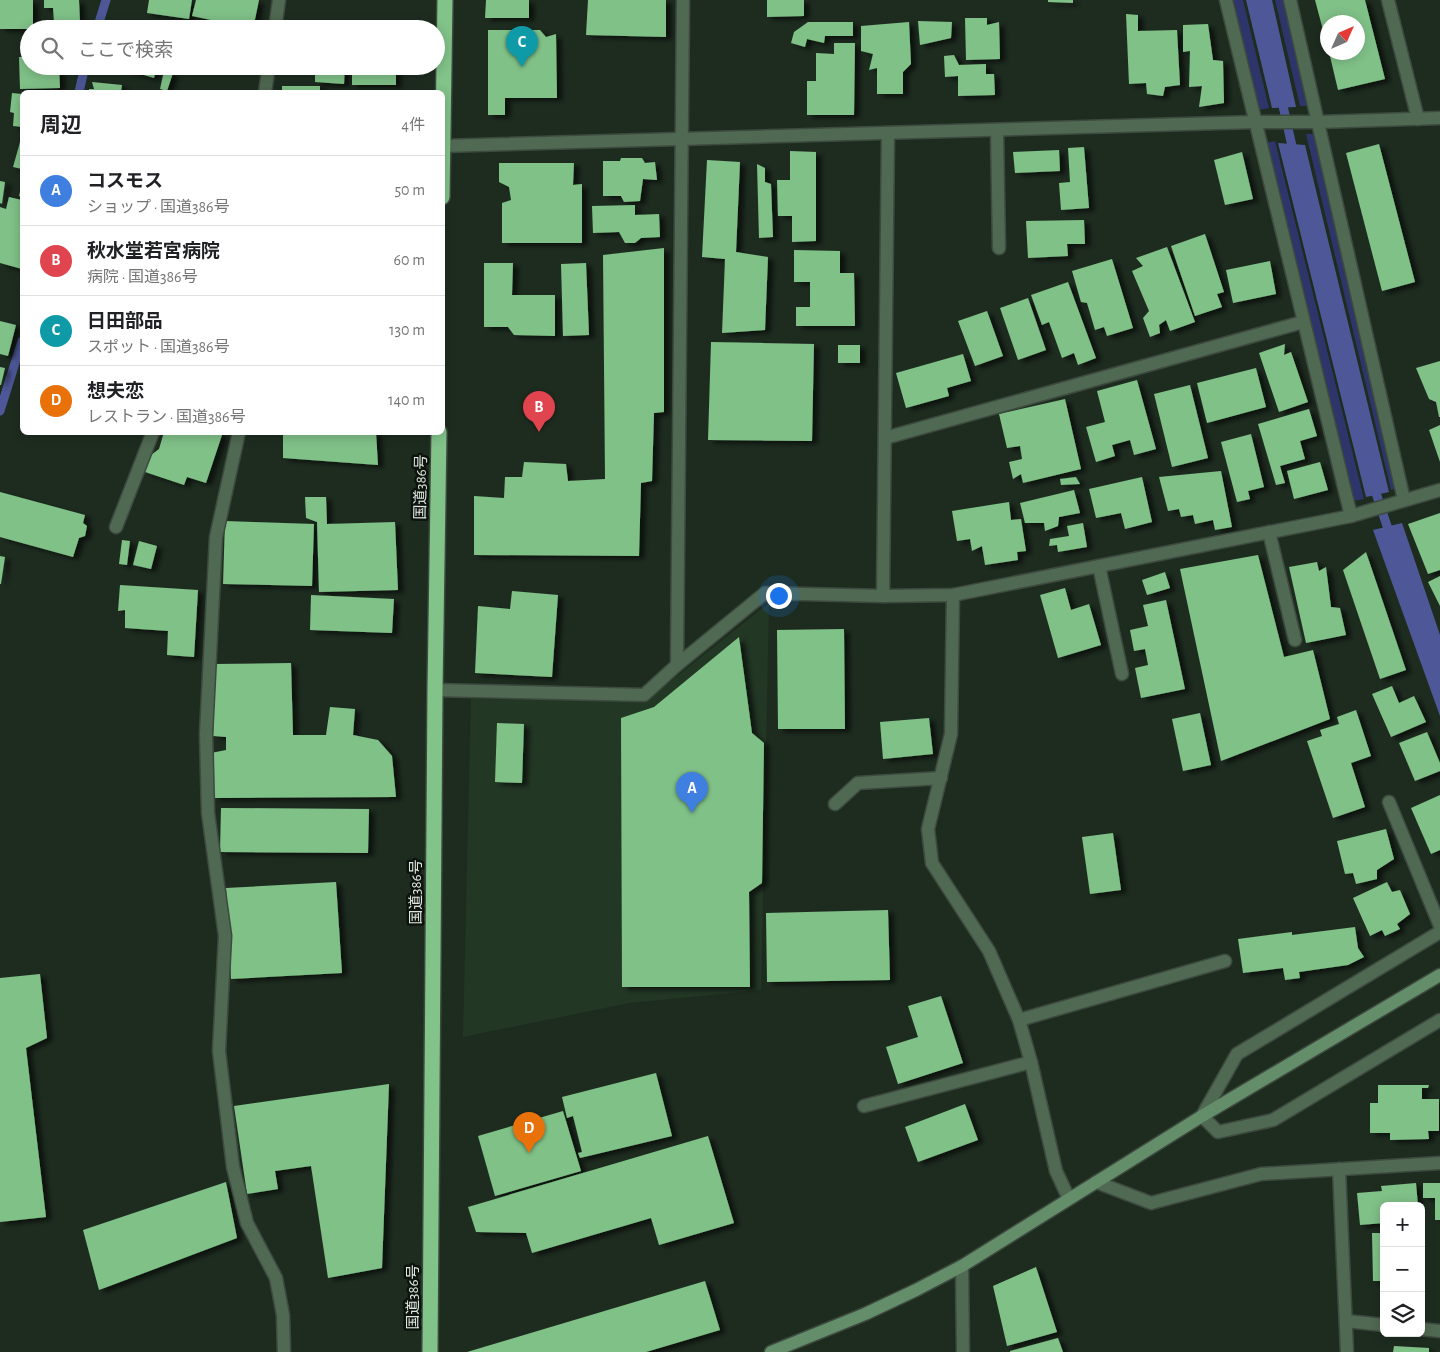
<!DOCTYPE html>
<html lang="ja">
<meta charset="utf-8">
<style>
:root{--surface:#fff;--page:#f2f2f2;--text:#202124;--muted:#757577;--line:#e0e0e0;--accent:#db2777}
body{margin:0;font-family:"Alegreya Sans","Noto Sans JP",sans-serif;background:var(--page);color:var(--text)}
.controls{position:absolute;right:15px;bottom:15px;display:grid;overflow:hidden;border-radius:8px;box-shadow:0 2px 12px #0003}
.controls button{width:45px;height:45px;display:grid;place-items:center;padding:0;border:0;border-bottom:1px solid var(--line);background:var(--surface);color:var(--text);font:25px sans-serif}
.compass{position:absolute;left:1320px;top:15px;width:45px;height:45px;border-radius:50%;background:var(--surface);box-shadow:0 2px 12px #0003;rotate:45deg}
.you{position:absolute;left:778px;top:595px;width:18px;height:18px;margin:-12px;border:4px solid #fff;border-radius:50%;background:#1a73e8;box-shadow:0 0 0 8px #1a73e833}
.badge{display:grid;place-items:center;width:32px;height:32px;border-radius:50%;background:var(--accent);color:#fff;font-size:16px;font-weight:700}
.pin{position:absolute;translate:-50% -41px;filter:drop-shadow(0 1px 2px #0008)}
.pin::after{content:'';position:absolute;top:26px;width:18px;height:15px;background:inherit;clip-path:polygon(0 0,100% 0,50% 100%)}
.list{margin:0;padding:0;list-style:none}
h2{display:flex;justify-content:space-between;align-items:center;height:65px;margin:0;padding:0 20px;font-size:21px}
h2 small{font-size:16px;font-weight:400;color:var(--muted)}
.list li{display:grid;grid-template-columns:32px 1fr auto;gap:15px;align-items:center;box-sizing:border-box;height:70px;padding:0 20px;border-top:1px solid var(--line)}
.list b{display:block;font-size:19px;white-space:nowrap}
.list p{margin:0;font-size:16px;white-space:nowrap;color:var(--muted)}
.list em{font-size:16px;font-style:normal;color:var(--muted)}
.icon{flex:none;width:28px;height:28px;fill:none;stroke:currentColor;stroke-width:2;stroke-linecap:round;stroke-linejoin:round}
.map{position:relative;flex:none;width:1440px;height:1352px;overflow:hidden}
.search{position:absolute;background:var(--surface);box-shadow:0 2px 12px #0003;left:20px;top:20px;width:425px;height:55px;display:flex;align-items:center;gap:12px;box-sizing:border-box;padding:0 18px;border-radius:28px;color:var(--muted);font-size:19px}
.panel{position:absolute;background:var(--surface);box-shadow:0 2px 12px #0003;left:20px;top:90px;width:425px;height:345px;border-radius:8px}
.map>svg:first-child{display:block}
</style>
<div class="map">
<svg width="1440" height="1352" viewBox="0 0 1440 1352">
<defs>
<filter id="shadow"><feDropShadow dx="5.5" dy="3" stdDeviation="2.5" flood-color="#0009"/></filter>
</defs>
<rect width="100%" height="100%" fill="#1e2c20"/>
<polygon fill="#233725" points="769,603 761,990 629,1003 463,1037 471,699 647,700"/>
<g fill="#2e356b">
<polygon points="1232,0 1243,0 1269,108 1259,110"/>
<polygon points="1275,0 1285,0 1309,106 1300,106"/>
<polygon points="1306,134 1316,134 1397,488 1391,490"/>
<polygon points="1275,141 1364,499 1352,501 1265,143"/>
</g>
<g fill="#4e5899">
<polygon points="1246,0 1272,0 1296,107 1272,108"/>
<polygon points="1278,143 1305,145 1389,492 1366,497"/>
<polygon points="1402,523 1440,635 1440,716 1373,530"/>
</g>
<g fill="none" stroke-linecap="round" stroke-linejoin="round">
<g stroke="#4e5899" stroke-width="9">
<polyline points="97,29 106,0"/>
<polyline points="79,92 85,66"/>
<polyline points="1281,97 1294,155"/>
<polyline points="0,411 22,341"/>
<polyline points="1373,484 1391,538"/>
</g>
</g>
<g fill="#80c188" filter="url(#shadow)">
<rect x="0" y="0" width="33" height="29"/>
<polygon points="44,0 79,0 80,22 54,23 53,8 44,8"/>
<polygon points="149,0 192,0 189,19 147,13"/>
<polygon points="196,0 259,0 253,29 238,26 237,29 224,29 225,23 192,16"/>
<polygon points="486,0 529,0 529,18 485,18"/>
<polygon points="588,0 666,0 666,37 586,35"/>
<polygon points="767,0 804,0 804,16 767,17"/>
<polygon points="1048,0 1073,0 1073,3 1048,2"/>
<polygon points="1315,0 1365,0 1385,79 1338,90 1329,52 1358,52 1358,22 1328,22 1327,45"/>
<polygon points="1126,14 1138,15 1138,31 1177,30 1180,85 1165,87 1163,96 1147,94 1146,83 1129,84"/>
<polygon points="965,18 987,18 987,25 999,22 1000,59 966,60"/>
<polygon points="918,21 952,22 951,38 920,45"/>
<polygon points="808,22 853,22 853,36 825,36 824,43 807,39 805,47 791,43 794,32"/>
<polygon points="909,22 911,64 903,72 903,94 877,94 877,68 869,70 873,54 861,51 861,26"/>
<polygon points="1208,24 1213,60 1223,61 1224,103 1199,107 1202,86 1189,87 1190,51 1183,52 1183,25"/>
<polygon points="50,26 71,27 71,29 50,29"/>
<polygon points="488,30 540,30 546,37 556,34 557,98 505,98 505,115 488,115"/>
<polygon points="834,43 855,43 854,115 807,115 807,81 816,81 816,53 834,54"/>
<polygon points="954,55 959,65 986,64 986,74 994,74 995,95 958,96 958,76 945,77 944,56"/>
<polygon points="19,57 29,57 29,66 59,66 60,88 20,89"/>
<polygon points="114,66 157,66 154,78"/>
<polygon points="315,66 345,66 344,84 315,82"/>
<rect x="352" y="66" width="44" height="19"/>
<polygon points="164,71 173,73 167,91 160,89"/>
<polygon points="92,82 122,85 121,92 89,92 89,89 94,89"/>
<rect x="282" y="86" width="38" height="6"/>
<polygon points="12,93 22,94 22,127 13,126 14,113 10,112"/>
<polygon points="22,135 22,169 13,167"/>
<polygon points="1379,144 1415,282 1382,291 1346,153"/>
<polygon points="1084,147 1089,208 1061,210 1059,183 1070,182 1068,148"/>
<polygon points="1059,150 1060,171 1015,173 1013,152"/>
<polygon points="790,151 816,152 816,241 792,242 792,216 778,216 777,180 790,180"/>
<polygon points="1242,152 1253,199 1225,205 1214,160"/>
<polygon points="621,158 642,158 645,163 655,162 657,180 643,179 640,201 624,202 621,196 603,196 603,161 620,161"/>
<polygon points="707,160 740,162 736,252 768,257 765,330 722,333 725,259 702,257"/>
<polygon points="499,163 574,163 573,185 582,184 582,243 502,243 502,203 511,200 509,187 499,182"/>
<polygon points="757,164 765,168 765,182 771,184 773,237 759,238"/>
<polygon points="0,181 5,182 2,204 0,203"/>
<polygon points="22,184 22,197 19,196"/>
<polygon points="9,197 22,200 22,269 0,263 0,207 6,209"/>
<polygon points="635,205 635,215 659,214 660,237 641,238 635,243 625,243 619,232 593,233 592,206"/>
<polygon points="1084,220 1085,244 1067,244 1068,256 1028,258 1026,221"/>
<polygon points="1205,234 1224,292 1217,294 1222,307 1195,316 1171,246"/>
<polygon points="1167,247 1195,322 1170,331 1166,320 1159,325 1160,333 1150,337 1143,318 1149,311 1132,271 1143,266 1136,258"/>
<polygon points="664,248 664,412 654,413 652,481 641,483 639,556 474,555 474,496 504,498 505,477 522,477 524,462 566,464 568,481 605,479 603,255"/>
<polygon points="794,250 840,251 840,273 854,273 855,326 796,326 796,307 810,307 810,282 794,282"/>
<polygon points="1112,259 1133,328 1107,336 1104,327 1095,330 1087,303 1081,302 1072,271"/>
<polygon points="1270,261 1276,294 1233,303 1226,270"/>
<polygon points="484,263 513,263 512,295 555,295 555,336 514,335 508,327 484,327"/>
<polygon points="586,263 589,335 563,336 561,264"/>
<polygon points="1068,282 1096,358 1078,365 1074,353 1062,358 1049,322 1042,325 1031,295"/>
<polygon points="1028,298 1046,350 1018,360 1000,308"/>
<polygon points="987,311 1003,356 975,366 958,321"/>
<polygon points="0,321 16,325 8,356 0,354"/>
<polygon points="711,342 814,344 812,441 708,440"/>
<polygon points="1285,344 1284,355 1291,352 1308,402 1279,412 1259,353"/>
<rect x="838" y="345" width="22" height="18"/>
<polygon points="963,354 971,381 947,388 949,396 906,408 896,373"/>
<polygon points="1440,361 1440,417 1439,417 1436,402 1429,399 1416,368"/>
<polygon points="0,367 5,368 1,385 0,385"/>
<polygon points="1256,368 1266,407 1207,423 1197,383"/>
<polygon points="1137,380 1156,449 1134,455 1130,440 1112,445 1115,456 1096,462 1086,427 1105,422 1097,391"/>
<polygon points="1190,385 1208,458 1172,467 1154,394"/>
<polygon points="1065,399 1081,469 1023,483 1021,474 1013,479 1009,462 1022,459 1020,446 1007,448 999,414"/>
<polygon points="1309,409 1317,436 1300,441 1305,459 1280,466 1285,483 1276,485 1258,424"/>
<polygon points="1440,425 1440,462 1429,430"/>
<polygon points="164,432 214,432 222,435 206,483 187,477 184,485 145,472 151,455 159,449"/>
<polygon points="283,432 376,432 378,465 283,458"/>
<polygon points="1251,434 1264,487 1248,491 1250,499 1237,502 1221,442"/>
<polygon points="1320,462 1328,490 1294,499 1287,471"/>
<polygon points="1221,471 1232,527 1215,530 1213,520 1195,524 1193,515 1181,517 1179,509 1168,511 1159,477"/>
<polygon points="1076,477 1080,484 1061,485 1060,479"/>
<polygon points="1142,477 1152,522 1125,529 1121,513 1096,518 1089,489"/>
<polygon points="1074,490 1080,513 1059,517 1058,526 1045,531 1044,523 1025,523 1020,503"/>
<polygon points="0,492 85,515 83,523 87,526 85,536 79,538 73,557 0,537"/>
<polygon points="305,497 326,497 327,524 395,522 398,590 319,592 317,522 306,518"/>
<polygon points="1009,502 1011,520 1021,519 1026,551 1017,552 1018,560 985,565 982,546 972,551 970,539 957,541 952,511"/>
<polygon points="1440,513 1440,570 1428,574 1408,524"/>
<polygon points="225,521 314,524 312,586 223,584"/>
<polygon points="1083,523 1087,547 1058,552 1057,545 1049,546 1050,539 1069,536 1067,526"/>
<polygon points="122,540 130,541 127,565 119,564"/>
<polygon points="139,541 157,546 151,569 133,565"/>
<polygon points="1366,552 1406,670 1380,679 1343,570"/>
<polygon points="1258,555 1284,657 1313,650 1330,719 1221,761 1180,569"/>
<polygon points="0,556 5,557 1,584 0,584"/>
<polygon points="1317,562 1319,571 1326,567 1331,607 1340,608 1346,635 1306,643 1289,567"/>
<polygon points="1165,572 1170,588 1147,595 1142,580"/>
<polygon points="1440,576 1440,606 1428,582"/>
<polygon points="120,585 198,590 194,657 167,655 168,631 125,628 125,610 118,611"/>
<polygon points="1065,588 1071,610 1089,604 1101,645 1058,658 1040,595"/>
<polygon points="512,591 558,595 552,677 475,673 478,606 510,609"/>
<polygon points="311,595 394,599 392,633 310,630"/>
<polygon points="1166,600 1185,689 1141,698 1135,668 1148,665 1145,649 1134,651 1130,630 1148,626 1143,605"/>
<polygon points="844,629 845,729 778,729 777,630"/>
<polygon points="739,637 752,733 764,743 762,883 749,892 750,987 622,987 621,718 654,707"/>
<polygon points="291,663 293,735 326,735 330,707 355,709 353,735 378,740 392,756 396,797 214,798 211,753 226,750 226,737 213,736 216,664"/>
<polygon points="1392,686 1399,703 1414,696 1426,722 1391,737 1372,694"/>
<polygon points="1356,710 1371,756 1351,763 1365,807 1333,818 1307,741 1322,736 1320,730 1339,724 1337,717"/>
<polygon points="1200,713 1211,765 1183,771 1172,719"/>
<polygon points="929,718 933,754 883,759 880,722"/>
<polygon points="497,723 524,724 522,783 495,782"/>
<polygon points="1427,732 1440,763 1440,771 1415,781 1399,743"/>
<polygon points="1440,795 1440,850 1431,854 1411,808"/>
<polygon points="221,808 369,809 368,853 220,852"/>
<polygon points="1386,829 1394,859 1377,870 1377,879 1356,884 1353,873 1345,874 1337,841"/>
<polygon points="1113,833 1121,890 1090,894 1082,837"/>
<polygon points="336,882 342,973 231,979 226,888"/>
<polygon points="1387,882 1392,892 1400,890 1410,914 1397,924 1400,929 1385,936 1382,930 1370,936 1353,898"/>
<polygon points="888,910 890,980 767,982 766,913"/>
<polygon points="1355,927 1358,948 1364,957 1348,965 1299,972 1300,978 1285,980 1283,968 1243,973 1238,939 1292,932 1292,935"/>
<polygon points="40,974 47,1038 26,1048 46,1217 0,1222 0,978"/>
<polygon points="941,996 963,1063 898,1084 886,1047 918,1037 908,1006"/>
<polygon points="656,1073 672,1136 580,1158 578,1153 582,1152 573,1116 567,1118 562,1097"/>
<polygon points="389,1084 382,1268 328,1278 311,1166 275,1171 278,1189 247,1194 234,1106"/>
<polygon points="1378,1085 1429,1085 1428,1088 1422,1088 1422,1099 1439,1099 1439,1131 1428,1131 1429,1139 1390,1140 1390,1133 1370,1133 1370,1103 1378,1103"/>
<polygon points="965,1104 978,1140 918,1162 905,1127"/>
<polygon points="563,1111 581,1171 495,1196 478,1136"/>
<polygon points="708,1136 734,1223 659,1245 651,1218 532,1253 526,1233 476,1232 468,1207"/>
<polygon points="226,1182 237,1238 99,1290 83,1230"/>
<polygon points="1416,1183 1418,1206 1384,1206 1384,1223 1360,1225 1357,1193 1382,1191 1381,1186"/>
<polygon points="1423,1183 1440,1183 1440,1220 1435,1220 1435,1198 1423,1198"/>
<polygon points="1372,1233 1384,1233 1384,1281 1373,1281"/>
<polygon points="1036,1267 1057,1332 1007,1346 993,1286"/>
<polygon points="705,1281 720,1330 646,1352 467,1352"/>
<polygon points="1058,1338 1063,1352 1010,1352 1010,1351"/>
<polygon points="1394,1346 1429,1348 1429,1352 1393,1352"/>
</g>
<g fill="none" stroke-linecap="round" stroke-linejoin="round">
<g stroke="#3d4a3f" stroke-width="15">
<g id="street">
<polyline points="1226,0 1351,516"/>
<polyline points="1290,0 1404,500"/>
<polyline points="1388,0 1418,119"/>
<polyline points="275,29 279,0"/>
<polyline points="265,92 269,66"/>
<polyline points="997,130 999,248"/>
<polyline points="443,146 1254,122 1319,122 1440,118"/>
<polyline points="239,432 216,537 206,734 208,813 225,936 219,1051 233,1167 247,1223 276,1278 283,1315 284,1352"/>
<polyline points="885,438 1303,322"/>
<polyline points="116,527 153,432"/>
<polyline points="1269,532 1295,640"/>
<polyline points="1099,566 1122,674"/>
<polyline points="953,595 951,734 928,829 932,863 989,951 1019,1020 1031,1062 1056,1171 1069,1199"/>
<polyline points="883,596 888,133"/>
<polyline points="677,665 683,0"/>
<polyline points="435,690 644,695 677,665 765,593 883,596 953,595 1351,516 1440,490"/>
<polyline points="1389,802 1440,926"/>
<polyline points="835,804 858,783 941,778"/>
<polyline points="1440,932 1237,1054 1202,1116 1218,1132 1273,1120 1440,1020"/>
<polyline points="1019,1020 1225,961"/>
<polyline points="864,1106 1031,1062"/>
<polyline points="1339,1169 1347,1352"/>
<polyline points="1096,1182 1151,1203 1261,1174 1440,1163"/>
<polyline points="962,1266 963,1352"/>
<polyline points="1346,1321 1384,1325"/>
<polyline points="1421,1329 1440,1331"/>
</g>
</g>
<g stroke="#3d4a3f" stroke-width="15">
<polyline id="secondary" points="771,1352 865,1314 916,1290 962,1266 1202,1116 1440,975"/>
</g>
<g stroke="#3d4a3f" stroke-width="18">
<g id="highway">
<polyline points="442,197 445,0"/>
<polyline points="430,1352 435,690 439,432"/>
</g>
</g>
<use href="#street" stroke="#506952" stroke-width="12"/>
<use href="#secondary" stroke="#648e69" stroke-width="12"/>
<use href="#highway" stroke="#82c38a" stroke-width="15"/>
</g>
<g text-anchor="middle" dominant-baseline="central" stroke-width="5" stroke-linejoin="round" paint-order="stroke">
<g font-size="15" fill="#dfe8e0" stroke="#0d130d">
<text transform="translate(421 487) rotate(-89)">国道386号</text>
<text transform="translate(416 892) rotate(-90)">国道386号</text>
<text transform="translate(413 1297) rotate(-90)">国道386号</text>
</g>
</g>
</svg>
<div class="controls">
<button>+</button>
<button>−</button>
<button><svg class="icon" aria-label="layers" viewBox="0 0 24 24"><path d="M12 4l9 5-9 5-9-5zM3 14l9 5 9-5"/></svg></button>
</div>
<svg class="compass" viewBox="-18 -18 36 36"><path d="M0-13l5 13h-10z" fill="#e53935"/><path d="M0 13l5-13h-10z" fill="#757577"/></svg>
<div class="you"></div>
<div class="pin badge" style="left:692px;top:813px;background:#3f7fe0">A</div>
<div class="pin badge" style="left:539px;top:432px;background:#e0444e">B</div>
<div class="pin badge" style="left:522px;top:67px;background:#0f9aa8">C</div>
<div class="pin badge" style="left:529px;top:1153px;background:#e8710a">D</div>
<div class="search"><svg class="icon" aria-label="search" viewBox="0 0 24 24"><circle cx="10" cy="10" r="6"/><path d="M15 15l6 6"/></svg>ここで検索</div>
<section class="panel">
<h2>周辺<small>4件</small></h2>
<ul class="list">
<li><span class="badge" style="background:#3f7fe0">A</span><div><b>コスモス</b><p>ショップ · 国道386号</p></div><em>50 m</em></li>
<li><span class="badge" style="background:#e0444e">B</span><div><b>秋水堂若宮病院</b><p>病院 · 国道386号</p></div><em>60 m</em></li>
<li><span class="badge" style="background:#0f9aa8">C</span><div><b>日田部品</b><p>スポット · 国道386号</p></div><em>130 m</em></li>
<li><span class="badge" style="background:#e8710a">D</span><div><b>想夫恋</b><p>レストラン · 国道386号</p></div><em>140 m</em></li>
</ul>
</section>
</div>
